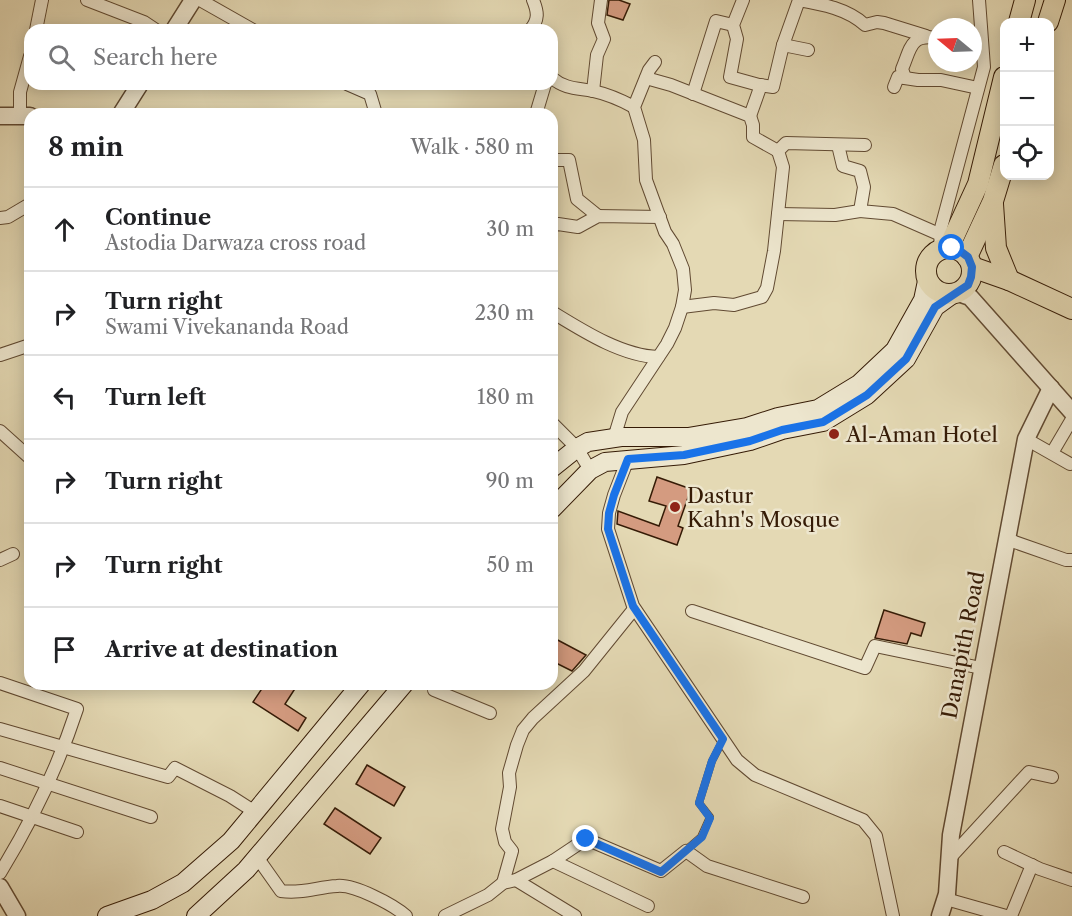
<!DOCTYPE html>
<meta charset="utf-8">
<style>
:root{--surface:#fff;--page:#f6f6f6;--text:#202124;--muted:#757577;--line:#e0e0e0}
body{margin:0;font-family:"Libre Caslon Text",serif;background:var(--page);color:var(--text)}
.controls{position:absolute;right:18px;top:18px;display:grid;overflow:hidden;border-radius:12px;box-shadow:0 3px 15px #0003}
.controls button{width:54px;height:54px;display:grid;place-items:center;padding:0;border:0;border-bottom:2px solid var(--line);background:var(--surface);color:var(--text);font:30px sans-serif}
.compass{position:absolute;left:928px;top:18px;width:54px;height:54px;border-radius:50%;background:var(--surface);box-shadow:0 3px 15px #0003;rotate:289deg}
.stop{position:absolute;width:18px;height:18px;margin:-14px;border:4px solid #1a73e8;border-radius:50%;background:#fff}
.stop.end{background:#1a73e8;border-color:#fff;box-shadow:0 2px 6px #0008}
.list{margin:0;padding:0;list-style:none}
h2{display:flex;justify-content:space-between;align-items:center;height:78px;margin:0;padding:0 24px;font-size:26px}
h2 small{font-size:20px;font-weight:400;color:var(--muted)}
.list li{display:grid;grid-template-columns:39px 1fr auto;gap:18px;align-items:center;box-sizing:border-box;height:84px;padding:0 24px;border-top:2px solid var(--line)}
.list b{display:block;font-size:22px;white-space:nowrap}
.list p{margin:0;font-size:20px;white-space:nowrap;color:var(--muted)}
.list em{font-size:20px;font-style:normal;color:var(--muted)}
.icon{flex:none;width:33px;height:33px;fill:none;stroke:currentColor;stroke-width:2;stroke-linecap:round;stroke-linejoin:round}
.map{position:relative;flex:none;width:1072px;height:916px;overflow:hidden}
.search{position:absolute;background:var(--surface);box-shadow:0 3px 15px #0003;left:24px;top:24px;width:534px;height:66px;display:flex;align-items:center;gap:15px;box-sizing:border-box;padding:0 21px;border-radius:18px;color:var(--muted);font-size:22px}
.panel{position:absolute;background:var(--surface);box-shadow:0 3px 15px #0003;left:24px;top:108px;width:534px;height:582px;border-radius:18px}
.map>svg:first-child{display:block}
</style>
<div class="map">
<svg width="1072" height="916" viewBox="0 0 1072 916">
<rect width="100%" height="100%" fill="#e4d9b4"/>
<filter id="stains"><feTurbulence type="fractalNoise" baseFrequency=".00333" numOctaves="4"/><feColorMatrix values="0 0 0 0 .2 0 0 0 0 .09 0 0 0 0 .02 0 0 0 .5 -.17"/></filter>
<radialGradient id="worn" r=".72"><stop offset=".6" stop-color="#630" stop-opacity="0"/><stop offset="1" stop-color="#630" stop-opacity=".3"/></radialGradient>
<g fill="#d49b80" stroke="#351b06" stroke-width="1.5">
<polygon points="609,0 619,0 630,4 623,20 607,15"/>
<polygon points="657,477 691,489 678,526 683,528 677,545 617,524 618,511 659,526 666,506 649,501"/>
<polygon points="884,610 925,623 921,636 911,633 907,644 875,638"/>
<polygon points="552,637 586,655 572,671 552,661"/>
<polygon points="265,684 298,684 285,704 306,718 298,731 253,702"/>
<polygon points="367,765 405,787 394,806 356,784"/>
<polygon points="335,808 381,838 370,854 324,824"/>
</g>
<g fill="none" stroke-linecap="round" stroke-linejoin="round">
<g stroke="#614a32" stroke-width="8">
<polyline id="service" points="686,850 701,837 710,817 699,803 712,761 723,740"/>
</g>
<g stroke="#614a32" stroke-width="14">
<g id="minor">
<polyline points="87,0 144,22 156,30"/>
<polyline points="200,0 253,30"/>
<polyline points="743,0 733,25 737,39 730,77 759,85 773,87 783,45 808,50"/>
<polyline points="36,30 42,0"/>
<path d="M530,30c9,-10 8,-18 3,-30"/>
<path d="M783,45l16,-45c23,4 49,9 66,25l12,-3 7,1 42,13"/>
<path d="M552,78c13,11 25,10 41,13 14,3 28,9 41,16"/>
<polyline points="646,78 671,85 750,116 753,125 753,137 778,151"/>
<path d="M905,78l-3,-9c9,-21 8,-35 35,-31"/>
<polyline points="347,84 370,94 376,114"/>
<polyline points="894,87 898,77 918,80 941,80 978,88"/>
<polyline points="593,91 597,55 604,39 598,23 601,0"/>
<polyline points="693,94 716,21 733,25"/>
<polyline points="536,114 545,84"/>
<polyline points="20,116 20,92 30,56"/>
<polyline points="750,116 761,85"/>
<polyline points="838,145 843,166 860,171 864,187 860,211 893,214 941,235"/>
<polyline points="552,160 569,160 577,199 598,216"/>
<polyline points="778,214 835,215 860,211"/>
<polyline points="0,218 8,217 30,204"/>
<polyline points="552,226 558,224 578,227 598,216 660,217"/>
<polyline points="940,250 941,228 984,67 979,0"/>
<polyline points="682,307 714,303 734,305 762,297 767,288 774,251 783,167 778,151 786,143 865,145"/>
<path d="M552,312c31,19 70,44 106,45"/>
<polyline points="0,355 30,345"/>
<polyline points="552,423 577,448 590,470"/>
<polyline points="0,431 30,458"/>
<polyline points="614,438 622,412 667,344 675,328 682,307 685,290 683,269 673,244 665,232 646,180 644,140 634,107 649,70 655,62"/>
<polyline points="1026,439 1070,464"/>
<polyline points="1052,453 1072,419"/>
<polyline points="628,459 614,495 609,513 608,529 633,606 737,760 755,775 863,820 876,836 893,916"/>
<polyline points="1006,539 1066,560 1072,560"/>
<polyline points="0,560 13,554"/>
<polyline points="692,611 865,668 875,646 981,668"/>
<polyline points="437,684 434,690 490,713"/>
<polyline points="0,729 168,777 175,768 230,796 255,812"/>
<polyline points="0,768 151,817"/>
<polyline points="0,806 77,832"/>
<polyline points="1004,852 1040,869 1072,880"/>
<path d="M257,857l24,34c20,3 37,-4 56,-5 17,-2 57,19 69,30"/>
<polyline points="949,859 1029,772 1052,777"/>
<polyline points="553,861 648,906"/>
<path d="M0,873c32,-52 58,-106 77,-164l-77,-26"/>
<polyline points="516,880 575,916"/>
<polyline points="503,883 512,851 505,842 502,829 510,787 509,773 517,745 523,730 533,718 584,671 634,609"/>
<polyline points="946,899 1006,916"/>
<polyline points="445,916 488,895 503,883 516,880 553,861 586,839 661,871 686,851 707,866 803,897"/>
<polyline points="1011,916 1032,865"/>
</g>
</g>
<g stroke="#614a32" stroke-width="19">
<g id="tertiary">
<polyline points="174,30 193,0"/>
<polyline points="121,114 140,84"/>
<polyline points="0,116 30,116"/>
<polyline points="958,293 970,297 1072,412"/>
<polyline points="0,887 17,916"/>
<polyline points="940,916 947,894 951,835 1026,439 1051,388"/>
</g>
</g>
<g stroke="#351b06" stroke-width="20">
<g id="secondary">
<polyline points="552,468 577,448 588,442 621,437 688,437 747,427 778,417 818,409 859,384 895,350 923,300 927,281"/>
<polyline points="552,509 590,470 605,462 684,455 750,441 782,430 823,422 867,395 906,359 935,307 953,294"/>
<polyline points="107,916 152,900 183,883 231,841 361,684"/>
<polyline points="196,916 246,870 404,684"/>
</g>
</g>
<g stroke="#351b06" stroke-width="22">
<g id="primary">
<polyline points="1019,22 1025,0"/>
<polyline points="1048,22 1055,0"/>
<polyline points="993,204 996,248 1009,280"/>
<polyline points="949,247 978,184 1004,77"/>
<circle cx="949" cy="271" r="23"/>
<polyline points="967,257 993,201 1004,165"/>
<polyline points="972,267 1009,280 1072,309"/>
</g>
</g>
<use href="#service" stroke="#ede6ce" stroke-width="6"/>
<use href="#minor" stroke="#ede6ce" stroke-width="12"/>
<use href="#tertiary" stroke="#ede6ce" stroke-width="16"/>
<use href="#secondary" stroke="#ede6ce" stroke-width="18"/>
<use href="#primary" stroke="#e4d9b4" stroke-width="20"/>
</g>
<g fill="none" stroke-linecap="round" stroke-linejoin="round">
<polyline stroke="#1a73e8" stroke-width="8" points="586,839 661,872 702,837 710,818 699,803 712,761 723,739 633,606 608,529 609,513 614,495 628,459 684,455 750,441 782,430 823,422 867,395 906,359 935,307 968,285 971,277 972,267 968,257 960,251 952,248"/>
</g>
<g fill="#8f2418" stroke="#ede6ce" stroke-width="2">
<circle cx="834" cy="434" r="6"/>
<circle cx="675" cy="507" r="6"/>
</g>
<g text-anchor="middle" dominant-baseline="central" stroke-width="5" stroke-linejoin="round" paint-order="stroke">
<g font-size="21" fill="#351b06" stroke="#ede6ce" text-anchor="start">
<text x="846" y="434">Al-Aman Hotel</text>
<text x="687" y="495">Dastur<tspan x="687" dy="24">Kahn's Mosque</tspan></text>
</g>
<g font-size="21" fill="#351b06" stroke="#ede6ce">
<text transform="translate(963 645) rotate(-79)">Danapith Road</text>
</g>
</g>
<rect width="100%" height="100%" filter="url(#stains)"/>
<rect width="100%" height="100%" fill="url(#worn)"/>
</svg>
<div class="controls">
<button>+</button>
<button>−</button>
<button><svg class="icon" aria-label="locate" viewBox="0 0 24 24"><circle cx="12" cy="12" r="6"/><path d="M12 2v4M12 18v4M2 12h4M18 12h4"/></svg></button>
</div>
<svg class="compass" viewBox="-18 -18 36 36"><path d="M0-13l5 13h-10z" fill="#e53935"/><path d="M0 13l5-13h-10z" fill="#757577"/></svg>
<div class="stop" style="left:952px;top:248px"></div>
<div class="stop end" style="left:586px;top:839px"></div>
<div class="search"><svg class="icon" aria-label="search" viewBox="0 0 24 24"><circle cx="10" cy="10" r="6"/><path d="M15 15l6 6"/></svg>Search here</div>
<section class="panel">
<h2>8 min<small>Walk · 580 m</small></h2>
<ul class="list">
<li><svg class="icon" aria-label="ahead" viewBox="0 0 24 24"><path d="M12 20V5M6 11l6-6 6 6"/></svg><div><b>Continue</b><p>Astodia Darwaza cross road</p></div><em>30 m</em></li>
<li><svg class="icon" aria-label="right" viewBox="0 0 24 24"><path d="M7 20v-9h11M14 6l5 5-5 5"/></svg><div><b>Turn right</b><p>Swami Vivekananda Road</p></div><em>230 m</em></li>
<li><svg class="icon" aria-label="left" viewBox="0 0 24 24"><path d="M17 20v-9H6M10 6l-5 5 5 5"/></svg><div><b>Turn left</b></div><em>180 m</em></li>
<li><svg class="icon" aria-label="right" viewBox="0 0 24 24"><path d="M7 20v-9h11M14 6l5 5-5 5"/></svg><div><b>Turn right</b></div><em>90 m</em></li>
<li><svg class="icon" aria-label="right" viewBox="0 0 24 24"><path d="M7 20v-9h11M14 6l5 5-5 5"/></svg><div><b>Turn right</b></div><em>50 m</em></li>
<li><svg class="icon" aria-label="arrive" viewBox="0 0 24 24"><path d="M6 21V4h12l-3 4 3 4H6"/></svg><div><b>Arrive at destination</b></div></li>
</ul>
</section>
</div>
